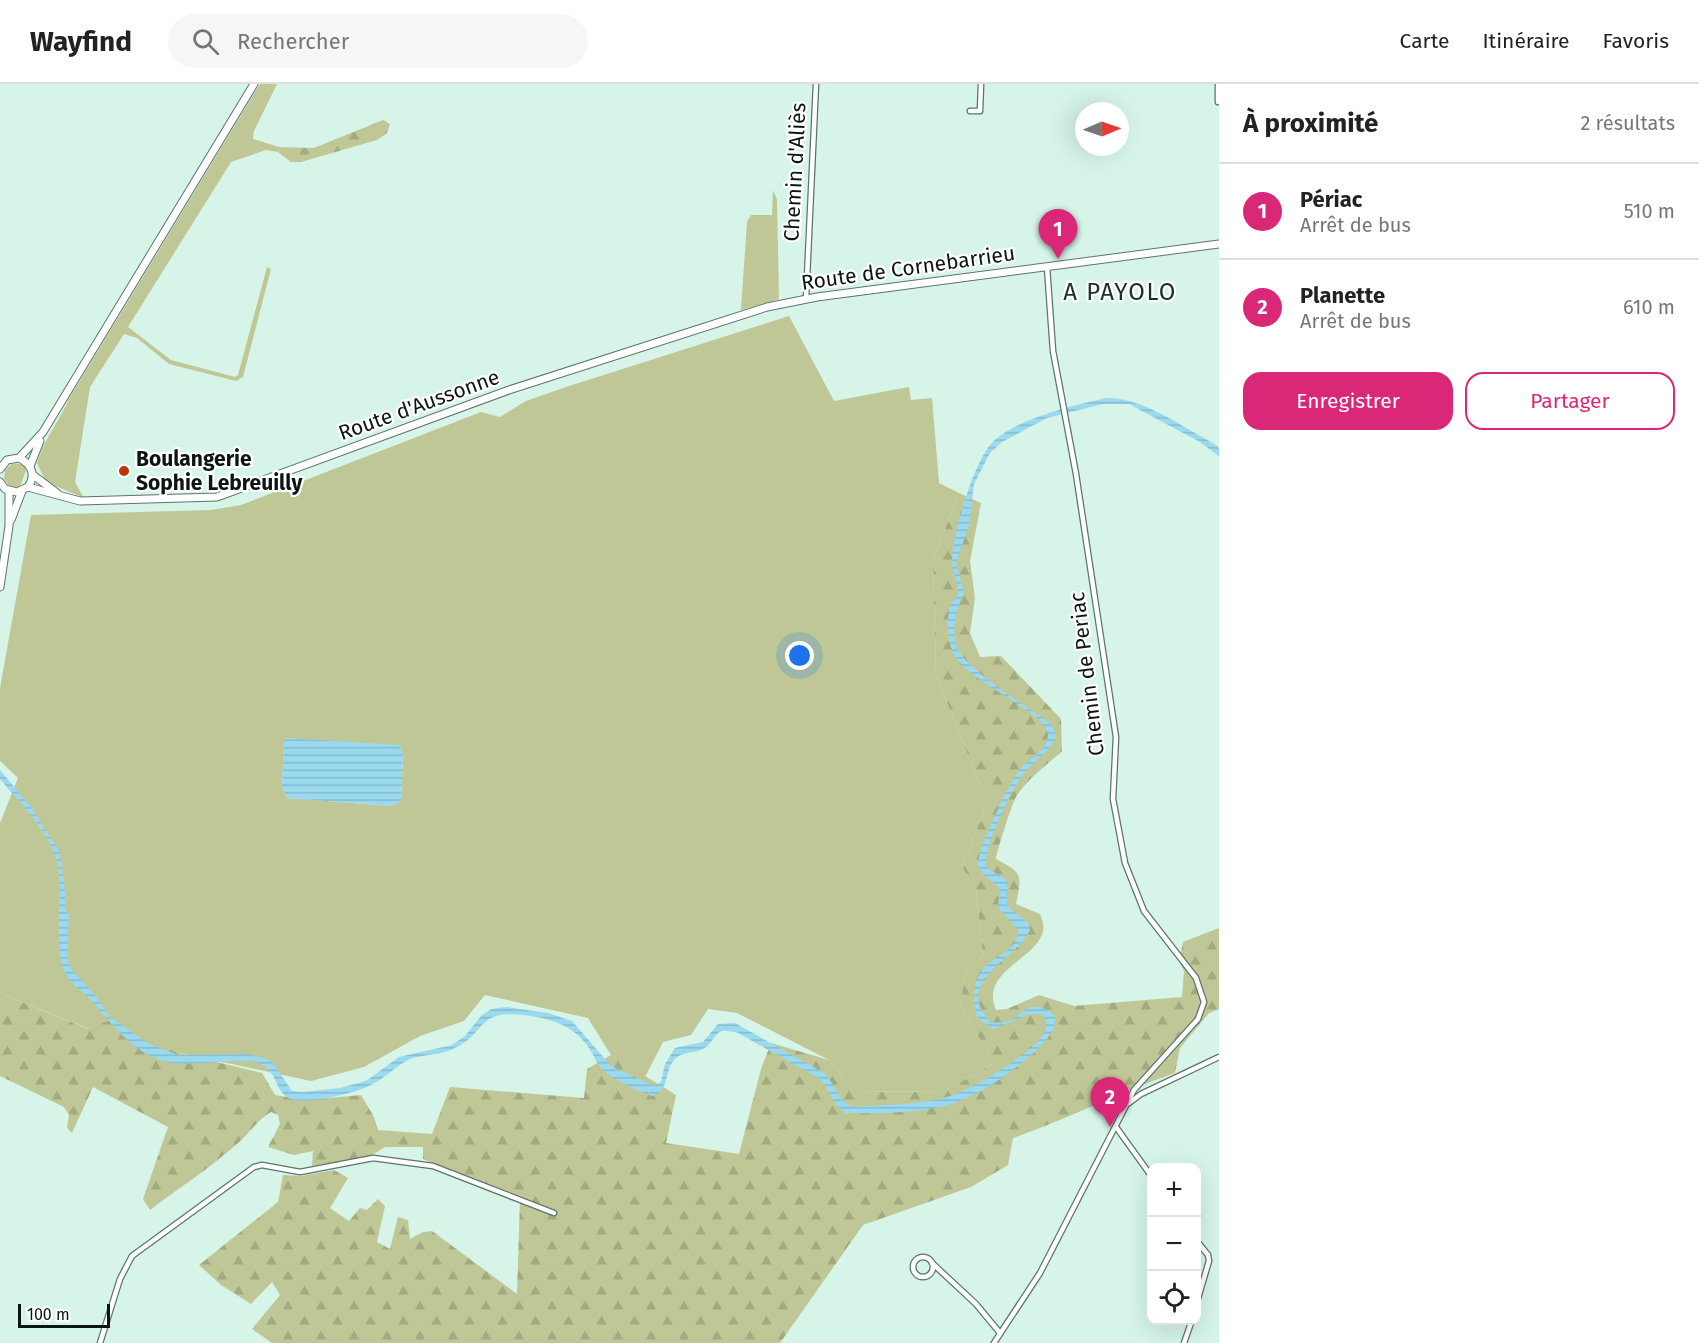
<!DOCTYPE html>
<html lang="fr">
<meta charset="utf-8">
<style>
:root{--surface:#fff;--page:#f6f6f6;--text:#222;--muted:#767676;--line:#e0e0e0;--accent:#db2777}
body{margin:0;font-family:"Fira Sans",sans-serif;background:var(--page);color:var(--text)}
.controls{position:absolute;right:18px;bottom:18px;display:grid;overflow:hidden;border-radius:12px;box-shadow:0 6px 24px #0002}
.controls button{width:54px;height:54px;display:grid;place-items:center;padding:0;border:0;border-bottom:2px solid var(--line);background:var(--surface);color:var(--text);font:30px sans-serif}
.compass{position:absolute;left:1075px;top:18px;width:54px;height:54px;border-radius:50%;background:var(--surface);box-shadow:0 6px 24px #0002;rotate:88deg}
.scale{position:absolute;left:18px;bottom:15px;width:92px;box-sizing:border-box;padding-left:6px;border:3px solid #0b1511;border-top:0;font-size:16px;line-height:21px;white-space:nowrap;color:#0b1511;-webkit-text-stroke:4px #fff;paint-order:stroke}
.you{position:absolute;left:800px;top:572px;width:21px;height:21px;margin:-15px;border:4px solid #fff;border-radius:50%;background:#1a73e8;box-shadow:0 0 0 9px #1a73e833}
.badge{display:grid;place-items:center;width:39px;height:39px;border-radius:50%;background:var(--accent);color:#fff;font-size:20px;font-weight:700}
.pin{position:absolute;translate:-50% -50px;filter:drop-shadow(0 2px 3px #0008)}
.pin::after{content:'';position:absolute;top:32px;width:21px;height:18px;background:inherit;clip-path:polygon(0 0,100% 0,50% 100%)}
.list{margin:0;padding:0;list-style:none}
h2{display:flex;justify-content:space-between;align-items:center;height:78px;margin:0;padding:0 24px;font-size:26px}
h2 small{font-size:20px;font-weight:400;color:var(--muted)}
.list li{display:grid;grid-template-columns:39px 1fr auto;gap:18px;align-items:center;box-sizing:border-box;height:96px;padding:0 24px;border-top:2px solid var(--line)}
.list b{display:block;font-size:22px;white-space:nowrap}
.list p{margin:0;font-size:20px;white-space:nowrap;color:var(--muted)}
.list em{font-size:20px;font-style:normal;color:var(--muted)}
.actions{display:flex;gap:12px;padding:18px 24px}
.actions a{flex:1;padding:14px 0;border:2px solid var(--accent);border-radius:18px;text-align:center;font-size:21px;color:var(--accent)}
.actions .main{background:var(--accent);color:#fff}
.icon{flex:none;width:33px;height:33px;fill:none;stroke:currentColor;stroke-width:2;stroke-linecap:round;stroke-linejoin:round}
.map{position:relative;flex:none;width:1219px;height:1259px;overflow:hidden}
header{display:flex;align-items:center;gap:36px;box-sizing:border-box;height:84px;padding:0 30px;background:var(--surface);border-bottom:2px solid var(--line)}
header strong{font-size:28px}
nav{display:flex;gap:33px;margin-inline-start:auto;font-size:21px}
.search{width:420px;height:54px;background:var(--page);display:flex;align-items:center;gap:15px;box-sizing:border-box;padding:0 21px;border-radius:33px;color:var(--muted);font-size:22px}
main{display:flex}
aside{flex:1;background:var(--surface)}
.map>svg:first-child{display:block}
</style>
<header>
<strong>Wayfind</strong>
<div class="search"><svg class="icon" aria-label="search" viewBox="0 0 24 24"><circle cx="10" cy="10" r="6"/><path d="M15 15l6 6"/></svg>Rechercher</div>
<nav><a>Carte</a><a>Itinéraire</a><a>Favoris</a></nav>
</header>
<main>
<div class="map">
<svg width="1219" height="1259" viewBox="0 0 1219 1259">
<defs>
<pattern id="forest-firs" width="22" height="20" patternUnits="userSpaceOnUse" patternTransform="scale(1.5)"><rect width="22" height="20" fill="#bfc796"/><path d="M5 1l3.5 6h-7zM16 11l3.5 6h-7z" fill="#a3aa80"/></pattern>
<pattern id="water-rules" width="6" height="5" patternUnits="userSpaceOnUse" patternTransform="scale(1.5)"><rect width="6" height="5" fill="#9adaf0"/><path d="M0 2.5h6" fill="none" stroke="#83bacd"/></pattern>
</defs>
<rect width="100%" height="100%" fill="#d6f4e8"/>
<g fill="#bfc796" fill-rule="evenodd">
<path d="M260,0h17l-23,47 -1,8 26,8 -1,5 -12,-2 -35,12 -103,165 43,33 64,17 3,-2 29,-108 4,2 -28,108 -7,4 -67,-17 -32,-26 -13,-4 -34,53 -15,95 9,16 -38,-16 -9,-19c7,-24 23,-43 33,-66z"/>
<polygon points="773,106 777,116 779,215 741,226 747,138 751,131 772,131"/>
<path d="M789,232l45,85 75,-14 2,13 21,-2 7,85 20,10 -26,67 3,115 51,128 -25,64 14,22 7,67 -19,20 -3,31 33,56 -51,29 -90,-1 -24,-31 -92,-47 -29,-4 -17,26 -28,7 -18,35 -34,-22 -23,-37 -103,-23 -21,26 -44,15 -56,31 -53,14 -136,-29 -60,-33 -26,10 -89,-36v-170l18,-45 -18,-17v-73l31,-173 180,-5 30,-5 240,-93 19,5 26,-16 40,-14zM287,654l116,17 -2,46 -10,5 -104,-8 -5,-12 2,-45z"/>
<polygon points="12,380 21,380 27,384 19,405 10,403 4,395 5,386"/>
</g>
<g fill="url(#forest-firs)">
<polygon points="383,36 390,40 387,49 377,56 301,78 291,78 278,68 279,63 314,64"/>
<path d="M959,409l22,10 -11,58 5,37 -5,35 10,24 21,-1 60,63 1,32c-15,14 -36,29 -46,46 -4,6 -20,57 -20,62 27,14 26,16 20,45l24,10c21,42 -64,50 -44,96l11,-1 32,-14 35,11 108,-9 2,-26 -5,-10 4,-19 36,-14v81l-10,4 -29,35 -5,25c-55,19 -107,46 -162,65l-5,27 -37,22 -108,38 -83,118h-508l-20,-14 28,-34 -8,-13 -21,22 -30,-19 -22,-20 79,-63 5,-27 18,1 33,-6 14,8 -18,30 19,13 11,-13 7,2 11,-11 7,7 -8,36 13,7 8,-32 10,3 2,19 13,-7 9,-1 85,63 3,-94 -97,-41v-12h-38l-16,10 -57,9 1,-15 -19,4 -26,-8 12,-23 -2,-9 -7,-3c-13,7 -22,22 -34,32 -27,24 -58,44 -87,66l-7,-11 25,-72 -75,-40 -21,46 -5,-5 2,-13 -5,-8 -64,-31v-83l88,36 27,-11 60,34 87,21 13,22 32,5 54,-5 13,22 4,13 54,4 18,-47 134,11 3,-29 24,-14 65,40 -10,48 73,11 22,-85 10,-26 58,17 24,31 90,1 51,-29 -33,-56 3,-31 19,-20 -7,-67 -14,-22 25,-64 -51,-128 -3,-115z"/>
</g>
<g fill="url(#water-rules)">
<path d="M1106,314c36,-1 75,28 107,45l6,5v8l-19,-14 -71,-38h-26l-56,14 -45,24 -12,11 -16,31 -5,41 -13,38 8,30c-8,15 -13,39 -7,55 10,22 72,60 94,76l5,12c-6,17 -19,22 -30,34 -12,12 -47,86 -39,98l20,12v26l21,17 2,7c-14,31 -79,50 -39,93 6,-1 13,0 19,-2 9,-5 16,-16 28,-14 54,11 -35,71 -50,80 -14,8 -31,16 -47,20 -30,6 -65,7 -96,6 -14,-9 -15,-27 -28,-36l-81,-45c-5,0 -10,-2 -14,-1 -7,2 -10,12 -16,16 -9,7 -22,4 -30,11 -13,12 -5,32 -24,38 -12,-4 -39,-17 -48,-25 -7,-5 -10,-16 -15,-23 -15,-23 -40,-30 -66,-33 -46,-5 -37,17 -66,32 -14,8 -29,7 -44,11 -16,6 -27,20 -42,27 -16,8 -57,18 -75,15 -25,-3 -15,-36 -45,-39 -26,-2 -52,5 -78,2 -38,-5 -61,-40 -85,-66 -5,-5 -11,-9 -17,-15 -22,-24 -6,-90 -14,-121 -9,-31 -37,-58 -57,-82v-9l31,37 28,44 6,37v21l4,6 -2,44 5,11 22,24 16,23 41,28 28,10 68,-1 20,5 6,4 19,28 11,1 37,-4 26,-7 33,-24 53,-12 13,-9 16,-20 10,-7 15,-2 42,6 24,8 39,45 43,20 7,-4 4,-18 10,-16 28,-6 15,-18 17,-1 91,51 16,26 10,7c30,-2 62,-2 92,-9 24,-6 86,-43 100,-64 3,-6 3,-12 1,-18 -18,-9 -35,11 -53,13l-16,-13c-11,-66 36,-50 43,-85l-21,-24 2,-19c-7,-6 -20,-14 -22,-23 -2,-13 32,-84 42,-96 9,-11 27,-17 28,-34 1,-22 -87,-56 -96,-85 -4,-12 -6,-34 -1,-46 2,-4 6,-6 7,-11 1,-12 -7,-24 -6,-36 2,-26 23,-102 44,-118 27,-22 76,-33 110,-41z"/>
<polygon points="287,654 399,661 403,671 401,717 391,722 287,714 282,702 284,657"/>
</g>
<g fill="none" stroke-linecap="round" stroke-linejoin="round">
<g stroke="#5b756b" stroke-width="7">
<g id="street">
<polyline points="1218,18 1218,0"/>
<polyline points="970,27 980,27 981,0"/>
<polyline points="806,215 816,0"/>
<polyline points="1129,1019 1141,1010 1219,973"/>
<polyline points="1116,1043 1152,1093"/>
<polyline points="1196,1156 1208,1171 1209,1177 1196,1221"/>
<circle cx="923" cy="1183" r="10"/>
<polyline points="932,1179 976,1220 1000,1249"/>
<polyline points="100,1259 120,1195 132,1172 254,1083 262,1081 300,1088 373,1074 433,1082 554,1129"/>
<polyline points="994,1259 1040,1189 1134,1006 1198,935 1204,918 1196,894 1144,827 1125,779 1113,715 1116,653 1076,390 1053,267 1047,183"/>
<polyline points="1184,1259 1192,1236"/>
</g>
</g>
<g stroke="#5b756b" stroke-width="9">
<g id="secondary">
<polyline points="19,374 43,348 254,0"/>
<polyline points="30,382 40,357"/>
<path d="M0,385l7,-9 12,-2c13,6 17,17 9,29l-11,5 -12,-3 -5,-7"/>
<polyline points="33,391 57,409"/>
<polyline points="28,403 80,417 217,413 509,306 767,223 817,213 1219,160"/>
<polyline points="11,436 22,407"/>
<polyline points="0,503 9,442 9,407"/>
</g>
</g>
<use href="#street" stroke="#fff" stroke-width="4.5"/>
<use href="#secondary" stroke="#fff" stroke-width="7"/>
</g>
<circle fill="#be3506" stroke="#fff" stroke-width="2" cx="124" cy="387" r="6"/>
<g text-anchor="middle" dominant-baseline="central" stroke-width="4.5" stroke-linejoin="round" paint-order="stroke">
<g font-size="21" fill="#0b1511" stroke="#fff">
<text transform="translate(795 88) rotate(-87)">Chemin d'Aliès</text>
<text transform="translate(908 184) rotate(-8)">Route de Cornebarrieu</text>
<text transform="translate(419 321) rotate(-20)">Route d'Aussonne</text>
<text transform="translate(1087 590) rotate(-97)">Chemin de Periac</text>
</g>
<g font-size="21" font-weight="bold" fill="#0b1511" stroke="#fff" text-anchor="start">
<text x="136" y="375">Boulangerie<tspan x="136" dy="24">Sophie Lebreuilly</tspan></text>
</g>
<g font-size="24" letter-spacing="1.5" fill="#193229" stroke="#fff">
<text x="1120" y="208">A PAYOLO</text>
</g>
</g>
</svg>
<div class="controls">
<button>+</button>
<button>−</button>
<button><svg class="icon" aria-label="locate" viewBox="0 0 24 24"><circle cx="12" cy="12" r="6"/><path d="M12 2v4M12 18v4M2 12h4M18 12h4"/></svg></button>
</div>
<svg class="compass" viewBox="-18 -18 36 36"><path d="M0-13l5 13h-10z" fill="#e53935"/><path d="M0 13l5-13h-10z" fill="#767676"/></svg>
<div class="scale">100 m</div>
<div class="you"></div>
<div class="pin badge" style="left:1058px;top:175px">1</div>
<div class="pin badge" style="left:1110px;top:1043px">2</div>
</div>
<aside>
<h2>À proximité<small>2 résultats</small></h2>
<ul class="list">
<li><span class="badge">1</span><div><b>Périac</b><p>Arrêt de bus</p></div><em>510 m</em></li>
<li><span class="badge">2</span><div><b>Planette</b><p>Arrêt de bus</p></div><em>610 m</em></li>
</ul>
<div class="actions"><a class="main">Enregistrer</a><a>Partager</a></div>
</aside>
</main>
